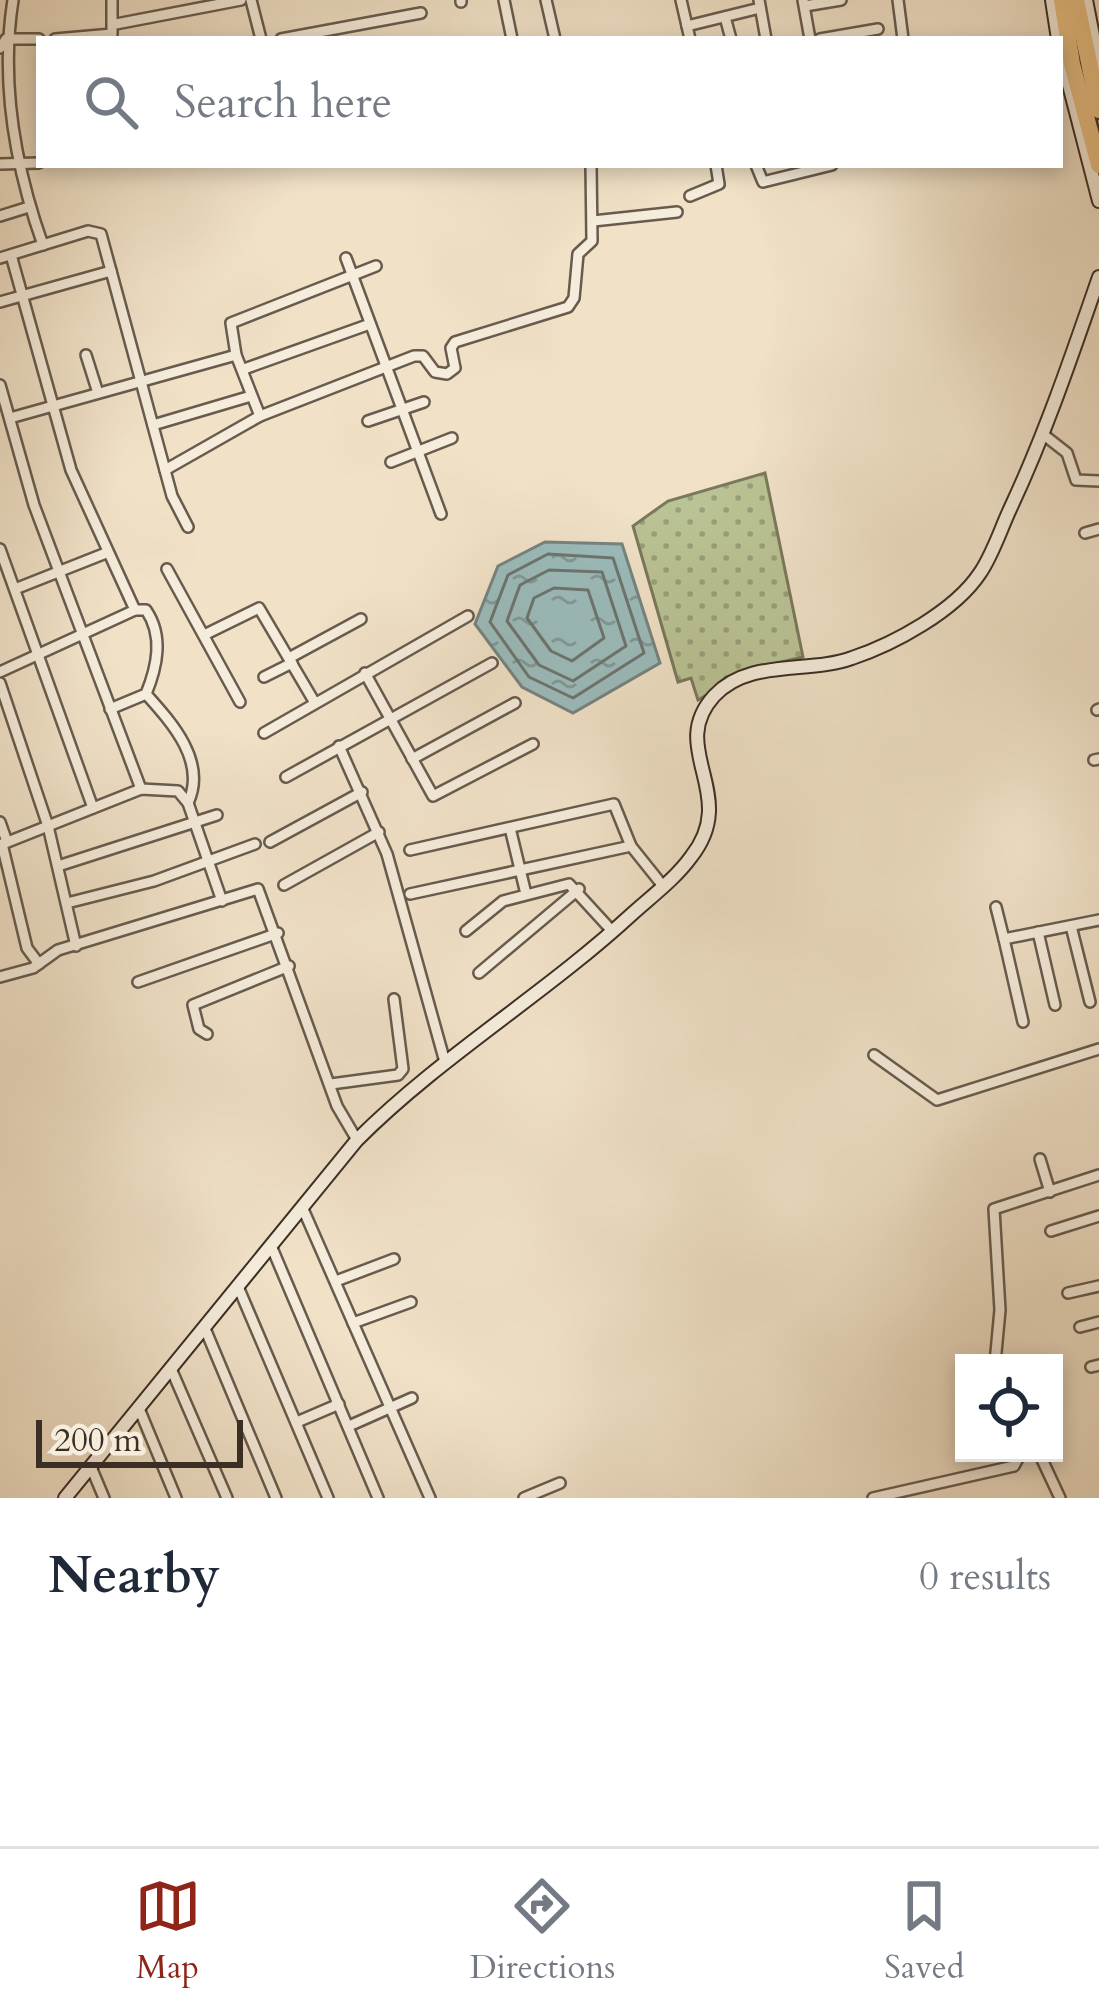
<!DOCTYPE html>
<style>
:root{--surface:#fff;--page:#f6f6f7;--text:#1f2937;--muted:#747a83;--line:#e0e1e3;--accent:#8f2418}
body{margin:0;font-family:Cardo,serif;background:var(--page);color:var(--text)}
.controls{position:absolute;right:36px;bottom:36px;display:grid;overflow:hidden;border-radius:0px;box-shadow:0 6px 18px #0003}
.controls button{width:108px;height:108px;display:grid;place-items:center;padding:0;border:0;border-bottom:3px solid var(--line);background:var(--surface);color:var(--text);font:60px sans-serif}
.scale{position:absolute;left:36px;bottom:30px;width:207px;box-sizing:border-box;padding-left:12px;border:6px solid #3b2e25;border-top:0;font-size:33px;line-height:42px;white-space:nowrap;color:#3b2e25;-webkit-text-stroke:9px #f5ecdb;paint-order:stroke}
.list{margin:0;padding:0;list-style:none}
h2{display:flex;justify-content:space-between;align-items:center;height:156px;margin:0;padding:0 48px;font-size:51px}
h2 small{font-size:39px;font-weight:400;color:var(--muted)}
.icon{flex:none;width:66px;height:66px;fill:none;stroke:currentColor;stroke-width:2;stroke-linecap:round;stroke-linejoin:round}
.map{position:relative;flex:none;width:1099px;height:1498px;overflow:hidden}
.search{position:absolute;background:var(--surface);box-shadow:0 6px 18px #0003;left:36px;right:36px;top:36px;height:132px;display:flex;align-items:center;gap:30px;box-sizing:border-box;padding:0 42px;border-radius:0px;color:var(--muted);font-size:45px}
.sheet{height:348px;background:var(--surface)}
nav{display:flex;justify-content:space-around;align-items:center;box-sizing:border-box;height:168px;border-top:3px solid var(--line);background:var(--surface);font-size:33px;color:var(--muted)}
nav a{display:grid;justify-items:center;gap:6px}
nav .on{color:var(--accent)}
.map>svg:first-child{display:block}
</style>
<div class="map">
<svg width="1099" height="1498" viewBox="0 0 1099 1498">
<defs>
<pattern id="grass-dots" width="8" height="8" patternUnits="userSpaceOnUse" patternTransform="scale(3)"><rect width="8" height="8" fill="#bac395"/><path d="M2 2h.1M6 6h.1" fill="none" stroke="#989f79" stroke-width="1.8" stroke-linecap="round"/></pattern>
<pattern id="water-ripples" width="26" height="14" patternUnits="userSpaceOnUse" patternTransform="scale(3)"><rect width="26" height="14" fill="#9bbcbc"/><path d="M2 4q2-2 4 0t4 0M15 11q2-2 4 0t4 0" fill="none" stroke="#809999"/></pattern>
</defs>
<rect width="100%" height="100%" fill="#f0e1c7"/>
<filter id="stains"><feTurbulence type="fractalNoise" baseFrequency=".00167" numOctaves="4"/><feColorMatrix values="0 0 0 0 .2 0 0 0 0 .09 0 0 0 0 .02 0 0 0 .5 -.17"/></filter>
<radialGradient id="worn" r=".72"><stop offset=".6" stop-color="#630" stop-opacity="0"/><stop offset="1" stop-color="#630" stop-opacity=".3"/></radialGradient>
<polygon fill="url(#grass-dots)" stroke="#7a785d" stroke-width="3" points="765,473 803,657 752,669 698,700 691,678 678,682 633,526 668,501"/>
<polygon fill="url(#water-ripples)" stroke="#758380" stroke-width="3" points="545,542 622,544 660,663 573,713 522,687 475,624 498,566"/>
<g fill="none" stroke-linecap="round" stroke-linejoin="round">
<g stroke="#6b7570" stroke-width="3">
<polygon points="548,554 613,558 644,653 573,698 529,677 490,622 508,575"/>
<polygon points="549,570 602,572 626,646 573,681 539,665 507,621 520,585"/>
<polygon points="554,588 588,590 604,638 572,661 551,651 527,618 534,598"/>
</g>
<g stroke="#685b4e" stroke-width="14">
<g id="street">
<path d="M13,0c-13,83 2,166 30,245"/>
<polyline points="251,0 261,39"/>
<polyline points="461,0 461,2"/>
<polyline points="504,0 512,39"/>
<polyline points="546,0 555,39"/>
<polyline points="681,0 690,39"/>
<polyline points="759,0 766,39"/>
<polyline points="803,0 810,39"/>
<polyline points="898,0 903,39"/>
<polyline points="805,6 841,0"/>
<polyline points="725,17 731,39"/>
<polyline points="116,24 241,0"/>
<polyline points="687,26 760,8"/>
<polyline points="55,39 112,34 112,0"/>
<polyline points="281,39 421,13"/>
<polyline points="820,39 878,29"/>
<polyline points="0,48 6,39 39,39"/>
<polyline points="0,164 39,163"/>
<polyline points="756,165 763,182 832,165"/>
<polyline points="690,196 719,184 716,165"/>
<polyline points="0,216 29,207"/>
<polyline points="593,221 677,212"/>
<polyline points="0,258 88,231 101,234 172,496 188,527"/>
<polyline points="346,258 441,514"/>
<polyline points="0,302 111,271"/>
<polyline points="86,355 98,393"/>
<polyline points="244,369 370,324"/>
<polyline points="0,385 34,505 141,789"/>
<polyline points="260,416 236,355 231,323 376,266"/>
<polyline points="10,418 236,355"/>
<polyline points="368,421 424,402"/>
<polyline points="153,425 251,396"/>
<polyline points="1044,435 1067,453 1076,480 1099,481"/>
<polyline points="391,462 452,438"/>
<polyline points="165,470 260,416 414,356 423,356 435,372 447,374 455,368 451,348 455,342 568,307 574,298 578,254 592,241 591,165"/>
<polyline points="1085,533 1099,529"/>
<polyline points="0,549 93,808"/>
<polyline points="167,569 240,702"/>
<polyline points="15,589 106,553"/>
<polyline points="204,635 259,608 315,703"/>
<polyline points="289,658 361,619"/>
<polyline points="0,672 135,610 71,470 11,255"/>
<polyline points="365,673 433,796 533,744"/>
<polyline points="264,677 292,663"/>
<polyline points="0,683 48,826 76,946"/>
<path d="M146,694c27,30 61,68 42,109"/>
<path d="M110,709l36,-15c11,-27 18,-58 0,-84h-11"/>
<polyline points="1097,710 1099,709"/>
<polyline points="264,733 468,616"/>
<polyline points="339,746 387,854 445,1062"/>
<polyline points="412,759 515,703"/>
<polyline points="1094,760 1099,759"/>
<polyline points="286,777 492,663"/>
<polyline points="0,822 7,842"/>
<polyline points="510,828 526,894"/>
<polyline points="270,842 362,792"/>
<polyline points="2,844 27,948 39,964"/>
<polyline points="0,845 141,789 178,791 188,803 222,901"/>
<polyline points="410,850 614,804 631,846 663,886"/>
<polyline points="58,866 217,815"/>
<polyline points="284,885 379,832"/>
<polyline points="410,894 631,846"/>
<polyline points="67,903 154,881 255,844"/>
<polyline points="996,907 1004,939 1099,920"/>
<polyline points="1071,926 1090,1002"/>
<polyline points="466,931 503,901 569,884 613,932"/>
<polyline points="1038,932 1055,1005"/>
<polyline points="1004,939 1023,1022"/>
<polyline points="479,973 579,889"/>
<polyline points="0,977 33,968 58,950 258,889 337,1106 357,1140"/>
<polyline points="138,982 278,933"/>
<polyline points="207,1034 199,1029 193,1005 289,966"/>
<polyline points="874,1055 937,1100 1099,1049"/>
<polyline points="331,1084 398,1075 403,1069 394,999"/>
<polyline points="1040,1159 1050,1192"/>
<polyline points="303,1209 430,1498"/>
<polyline points="1051,1231 1099,1216"/>
<polyline points="272,1248 378,1498"/>
<polyline points="336,1281 394,1259"/>
<polyline points="239,1289 328,1498"/>
<polyline points="1068,1293 1099,1286"/>
<polyline points="353,1323 411,1302"/>
<polyline points="1080,1327 1099,1322"/>
<polyline points="206,1331 276,1498"/>
<polyline points="995,1363 1000,1310 994,1209 1099,1175"/>
<polyline points="1091,1367 1099,1365"/>
<polyline points="172,1371 227,1498"/>
<polyline points="140,1411 176,1498"/>
<polyline points="297,1422 339,1404"/>
<polyline points="349,1426 412,1398"/>
<polyline points="1039,1453 1060,1498"/>
<polyline points="91,1467 104,1498"/>
<polyline points="524,1498 560,1483"/>
<polyline points="873,1498 1014,1466 1021,1453"/>
</g>
</g>
<g stroke="#3b2e25" stroke-width="16">
<g id="secondary">
<polyline points="1052,0 1058,39"/>
<polyline points="1086,0 1099,66"/>
<polyline points="1060,50 1099,201"/>
<path d="M65,1498l292,-358c84,-84 187,-145 275,-226 20,-18 43,-35 59,-57 50,-63 -25,-108 23,-161 35,-38 95,-22 138,-38 42,-14 103,-47 128,-85 13,-19 21,-45 31,-66 35,-75 61,-152 88,-230"/>
</g>
</g>
<g stroke="#3b2e25" stroke-width="21">
<g id="highway">
<polyline points="1062,0 1072,64 1099,165"/>
<polyline points="1076,0 1099,110"/>
</g>
</g>
<use href="#street" stroke="#f5ecdb" stroke-width="9"/>
<use href="#secondary" stroke="#f5ecdb" stroke-width="12"/>
<use href="#highway" stroke="#e8c084" stroke-width="16"/>
</g>
<rect width="100%" height="100%" filter="url(#stains)"/>
<rect width="100%" height="100%" fill="url(#worn)"/>
</svg>
<div class="controls">
<button><svg class="icon" aria-label="locate" viewBox="0 0 24 24"><circle cx="12" cy="12" r="6"/><path d="M12 2v4M12 18v4M2 12h4M18 12h4"/></svg></button>
</div>
<div class="scale">200 m</div>
<div class="search"><svg class="icon" aria-label="search" viewBox="0 0 24 24"><circle cx="10" cy="10" r="6"/><path d="M15 15l6 6"/></svg>Search here</div>
</div>
<section class="sheet">
<h2>Nearby<small>0 results</small></h2>
<ul class="list">
</ul>
</section>
<nav>
<a class="on"><svg class="icon" aria-label="map" viewBox="0 0 24 24"><path d="M3 6l6-2 6 2 6-2v14l-6 2-6-2-6 2zM9 4v14M15 6v14"/></svg>Map</a>
<a><svg class="icon" aria-label="directions" viewBox="0 0 24 24"><path d="M12 3l9 9-9 9-9-9zM9 14v-3h6M13 9l2 2-2 2"/></svg>Directions</a>
<a><svg class="icon" aria-label="saved" viewBox="0 0 24 24"><path d="M7 4h10v16l-5-4-5 4z"/></svg>Saved</a>
</nav>
